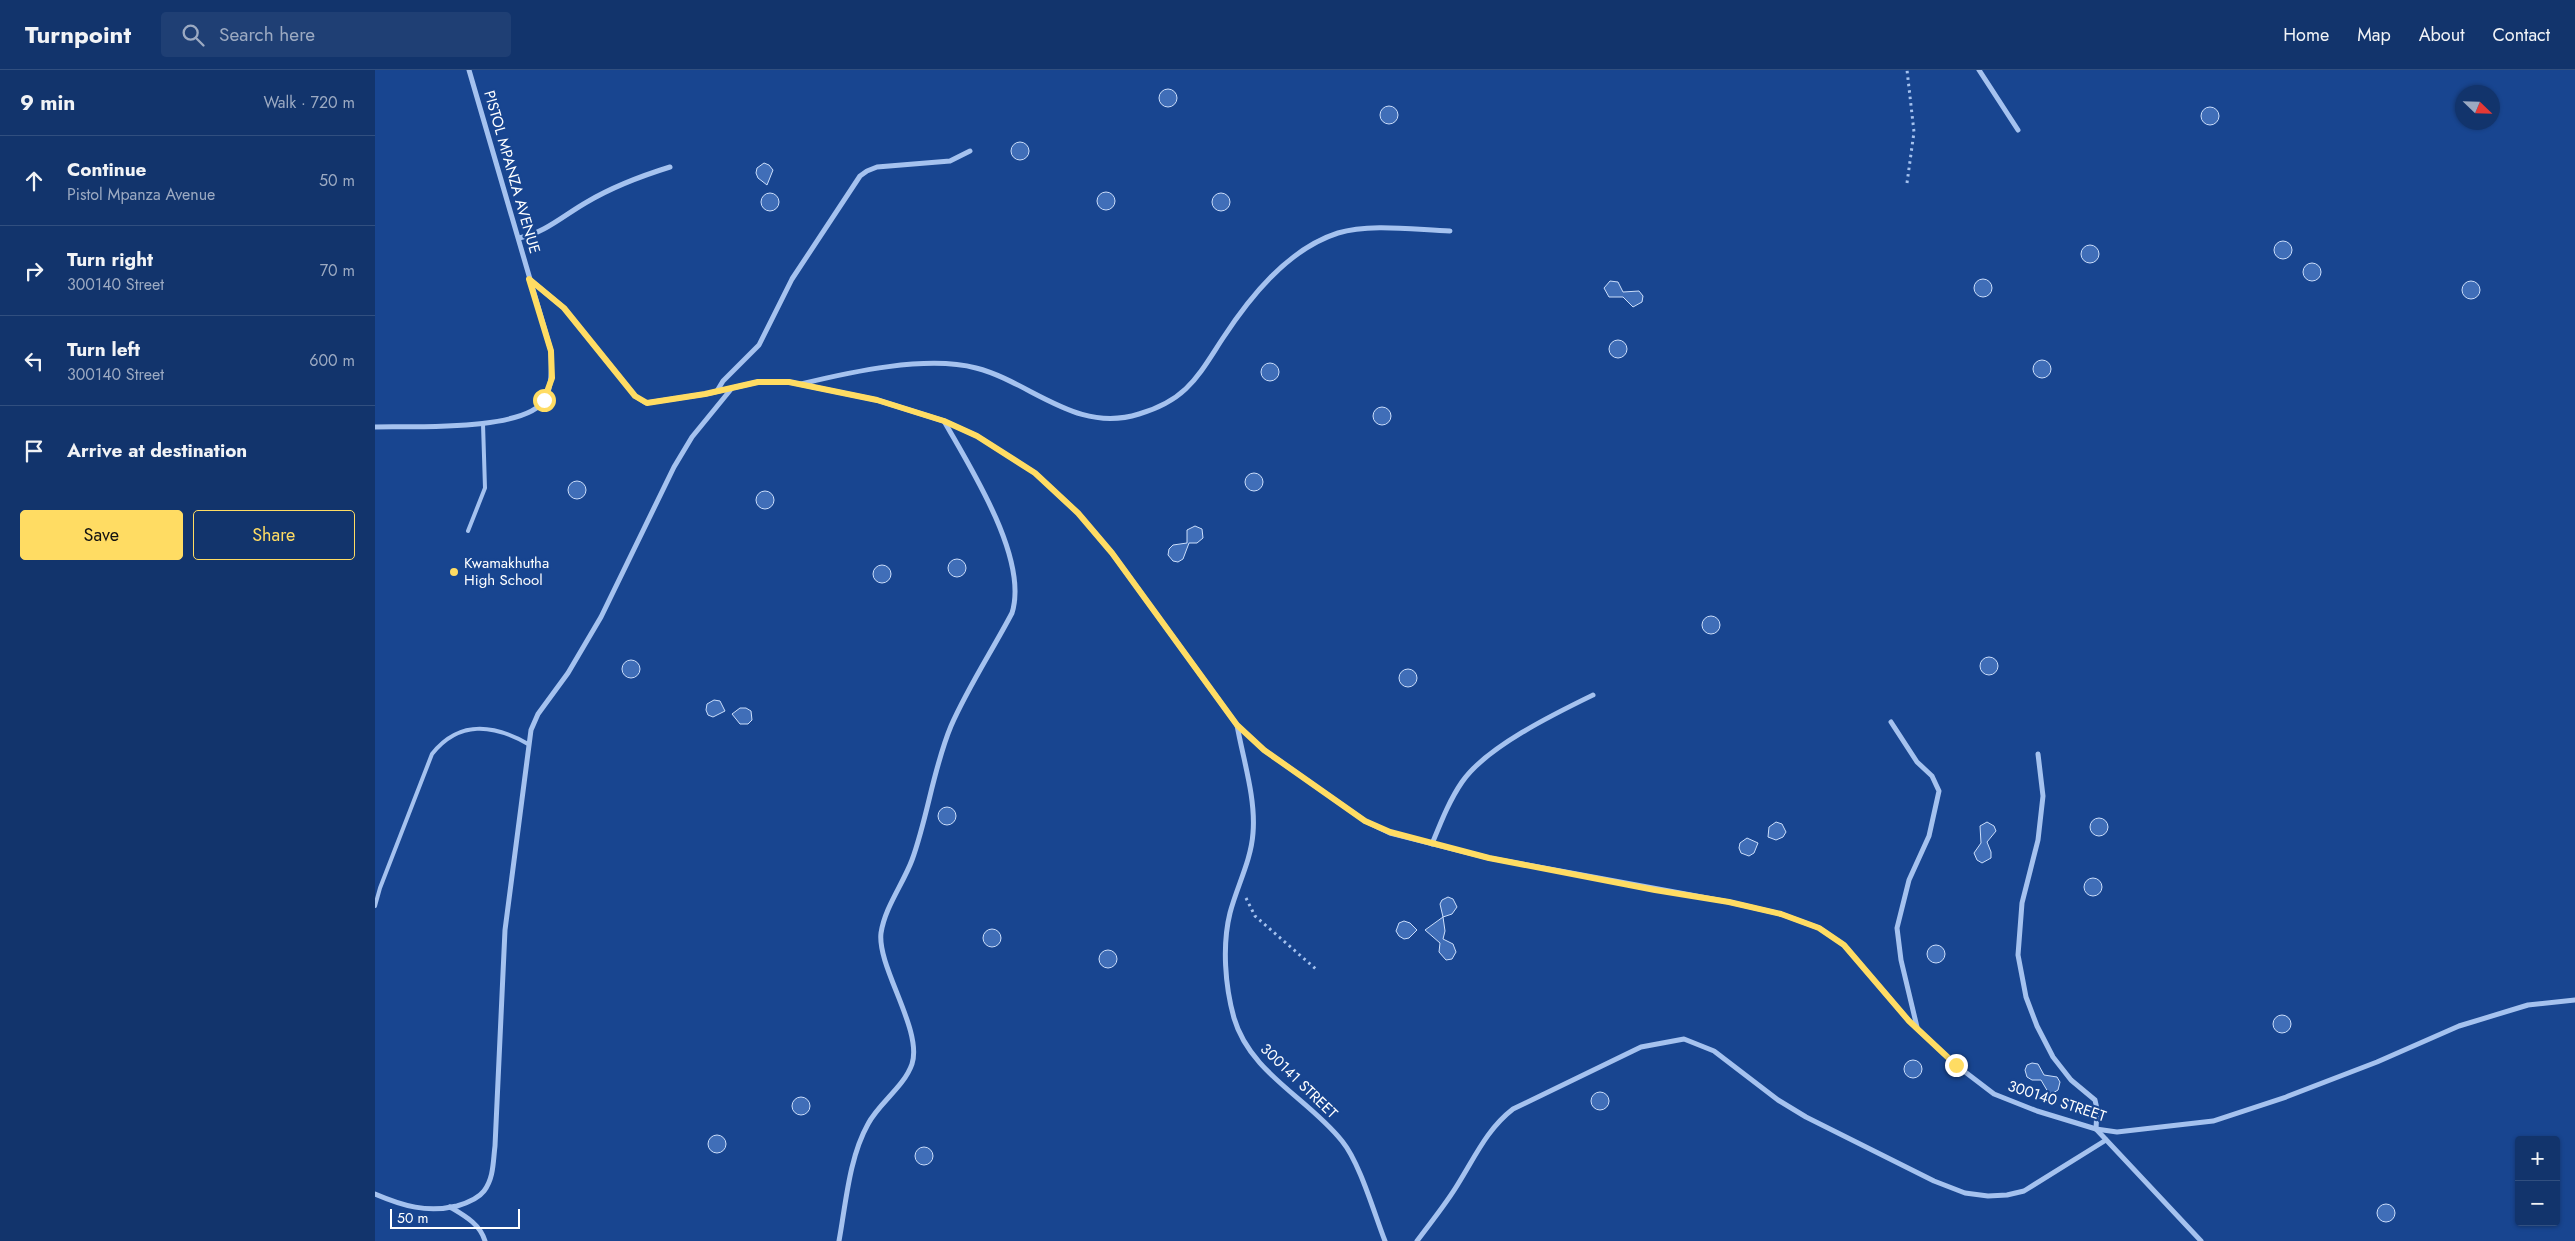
<!DOCTYPE html>
<meta charset="utf-8">
<style>
:root{--surface:#12346c;--page:#1f3f74;--text:#f1f3f6;--muted:#9caac2;--line:#314f7f;--accent:#ffdc63}
body{margin:0;font-family:Jost,sans-serif;background:var(--page);color:var(--text)}
.controls{position:absolute;right:15px;bottom:15px;display:grid;overflow:hidden;border-radius:5px;box-shadow:0 1px 4px #0004}
.controls button{width:45px;height:45px;display:grid;place-items:center;padding:0;border:0;border-bottom:1px solid var(--line);background:var(--surface);color:var(--text);font:25px sans-serif}
.compass{position:absolute;left:2080px;top:15px;width:45px;height:45px;border-radius:50%;background:var(--surface);box-shadow:0 1px 4px #0004;rotate:113deg}
.scale{position:absolute;left:15px;bottom:12px;width:130px;box-sizing:border-box;padding-left:5px;border:2px solid #fff;border-top:0;font-size:14px;line-height:18px;white-space:nowrap;color:#fff;-webkit-text-stroke:4px #184590;paint-order:stroke}
.stop{position:absolute;width:15px;height:15px;margin:-11px;border:4px solid #ffdc63;border-radius:50%;background:#fff}
.stop.end{background:#ffdc63;border-color:#fff;box-shadow:0 1px 5px #0008}
.list{margin:0;padding:0;list-style:none}
h2{display:flex;justify-content:space-between;align-items:center;height:65px;margin:0;padding:0 20px;font-size:21px}
h2 small{font-size:16px;font-weight:400;color:var(--muted)}
.list li{display:grid;grid-template-columns:32px 1fr auto;gap:15px;align-items:center;box-sizing:border-box;height:90px;padding:0 20px;border-top:1px solid var(--line)}
.list b{display:block;font-size:19px;white-space:nowrap}
.list p{margin:0;font-size:16px;white-space:nowrap;color:var(--muted)}
.list em{font-size:16px;font-style:normal;color:var(--muted)}
.actions{display:flex;gap:10px;padding:15px 20px}
.actions a{flex:1;padding:11px 0;border:1px solid var(--accent);border-radius:5px;text-align:center;font-size:18px;color:var(--accent)}
.actions .main{background:var(--accent);color:#111}
.icon{flex:none;width:28px;height:28px;fill:none;stroke:currentColor;stroke-width:2;stroke-linecap:round;stroke-linejoin:round}
.map{position:relative;flex:none;width:2200px;height:1171px;overflow:hidden}
header{display:flex;align-items:center;gap:30px;box-sizing:border-box;height:70px;padding:0 25px;background:var(--surface);border-bottom:1px solid var(--line)}
header strong{font-size:24px}
nav{display:flex;gap:28px;margin-inline-start:auto;font-size:18px}
.search{width:350px;height:45px;background:var(--page);display:flex;align-items:center;gap:12px;box-sizing:border-box;padding:0 18px;border-radius:5px;color:var(--muted);font-size:19px}
main{display:flex}
aside{flex:1;background:var(--surface)}
.map>svg:first-child{display:block}
</style>
<header>
<strong>Turnpoint</strong>
<div class="search"><svg class="icon" aria-label="search" viewBox="0 0 24 24"><circle cx="10" cy="10" r="6"/><path d="M15 15l6 6"/></svg>Search here</div>
<nav><a>Home</a><a>Map</a><a>About</a><a>Contact</a></nav>
</header>
<main>
<aside>
<h2>9 min<small>Walk · 720 m</small></h2>
<ul class="list">
<li><svg class="icon" aria-label="ahead" viewBox="0 0 24 24"><path d="M12 20V5M6 11l6-6 6 6"/></svg><div><b>Continue</b><p>Pistol Mpanza Avenue</p></div><em>50 m</em></li>
<li><svg class="icon" aria-label="right" viewBox="0 0 24 24"><path d="M7 20v-9h11M14 6l5 5-5 5"/></svg><div><b>Turn right</b><p>300140 Street</p></div><em>70 m</em></li>
<li><svg class="icon" aria-label="left" viewBox="0 0 24 24"><path d="M17 20v-9H6M10 6l-5 5 5 5"/></svg><div><b>Turn left</b><p>300140 Street</p></div><em>600 m</em></li>
<li><svg class="icon" aria-label="arrive" viewBox="0 0 24 24"><path d="M6 21V4h12l-3 4 3 4H6"/></svg><div><b>Arrive at destination</b></div></li>
</ul>
<div class="actions"><a class="main">Save</a><a>Share</a></div>
</aside>
<div class="map">
<svg width="2200" height="1171" viewBox="0 0 2200 1171">
<rect width="100%" height="100%" fill="#184590"/>
<g fill="#406eb8" stroke="#cbdefb">
<circle cx="793" cy="28" r="9"/>
<circle cx="1014" cy="45" r="9"/>
<circle cx="1835" cy="46" r="9"/>
<circle cx="645" cy="81" r="9"/>
<polygon points="389,93 394,95 398,100 392,115 383,108 381,103 382,98"/>
<circle cx="731" cy="131" r="9"/>
<circle cx="395" cy="132" r="9"/>
<circle cx="846" cy="132" r="9"/>
<circle cx="1908" cy="180" r="9"/>
<circle cx="1715" cy="184" r="9"/>
<circle cx="1937" cy="202" r="9"/>
<circle cx="1608" cy="218" r="9"/>
<polygon points="1235,211 1243,212 1248,222 1264,221 1268,226 1267,232 1258,237 1248,227 1234,227 1229,218"/>
<circle cx="2096" cy="220" r="9"/>
<circle cx="1243" cy="279" r="9"/>
<circle cx="1667" cy="299" r="9"/>
<circle cx="895" cy="302" r="9"/>
<circle cx="1007" cy="346" r="9"/>
<circle cx="879" cy="412" r="9"/>
<circle cx="202" cy="420" r="9"/>
<circle cx="390" cy="430" r="9"/>
<polygon points="820,456 827,459 828,468 822,473 814,473 808,489 803,492 798,491 793,485 794,479 798,475 812,473 812,460"/>
<circle cx="582" cy="498" r="9"/>
<circle cx="507" cy="504" r="9"/>
<circle cx="1336" cy="555" r="9"/>
<circle cx="1614" cy="596" r="9"/>
<circle cx="256" cy="599" r="9"/>
<circle cx="1033" cy="608" r="9"/>
<polygon points="339,630 345,631 350,641 338,647 333,645 331,640 332,634"/>
<polygon points="365,638 371,638 376,641 377,650 373,654 365,654 357,644"/>
<circle cx="572" cy="746" r="9"/>
<circle cx="1724" cy="757" r="9"/>
<polygon points="1401,752 1407,754 1411,762 1408,767 1401,770 1393,767 1394,757"/>
<polygon points="1612,752 1619,756 1621,761 1612,772 1616,782 1616,788 1607,793 1602,790 1599,783 1606,773 1605,756"/>
<polygon points="1372,768 1383,773 1379,783 1374,786 1366,783 1364,778 1365,773"/>
<circle cx="1718" cy="817" r="9"/>
<polygon points="1073,827 1078,829 1082,837 1077,844 1068,847 1070,861 1068,869 1078,874 1081,882 1077,889 1071,890 1064,882 1065,873 1050,860 1068,847 1065,834 1067,830"/>
<polygon points="1029,851 1035,853 1042,860 1034,868 1029,869 1024,866 1021,861 1024,853"/>
<circle cx="617" cy="868" r="9"/>
<circle cx="1561" cy="884" r="9"/>
<circle cx="733" cy="889" r="9"/>
<circle cx="1907" cy="954" r="9"/>
<circle cx="1538" cy="999" r="9"/>
<polygon points="1657,993 1663,994 1669,1005 1682,1007 1685,1012 1683,1020 1678,1023 1673,1022 1666,1010 1657,1010 1652,1007 1650,1000 1652,995"/>
<circle cx="1225" cy="1031" r="9"/>
<circle cx="426" cy="1036" r="9"/>
<circle cx="342" cy="1074" r="9"/>
<circle cx="549" cy="1086" r="9"/>
<circle cx="2011" cy="1143" r="9"/>
</g>
<g fill="none" stroke-linecap="round" stroke-linejoin="round">
<g stroke="#a5c2ef" stroke-width="3" stroke-dasharray="2.5 4" stroke-linecap="butt">
<polyline points="1532,113 1539,62 1532,0"/>
<polyline points="871,828 880,846 942,900"/>
</g>
<g stroke="#a5c2ef" stroke-width="4">
<polyline points="93,461 110,418 108,354"/>
<path d="M0,836l5,-18 52,-134c27,-34 61,-30 96,-10"/>
</g>
<g stroke="#a5c2ef" stroke-width="5">
<polyline points="1604,0 1643,60"/>
<path d="M144,168c26,-5 45,-23 68,-36 27,-16 54,-26 83,-35"/>
<polyline points="154,209 189,238 260,326 271,333 331,324 383,312 414,312 502,330 569,351 602,366 660,403 703,443 737,483 862,655 889,680 990,751 1015,763 1114,788 1354,832 1406,844 1444,858 1469,875 1534,951 1581,995 1619,1024 1662,1041 1721,1059 1742,1062 1838,1051 1911,1027 2002,992 2084,956 2153,935 2200,930"/>
<path d="M426,314c49,-12 126,-29 175,-16 55,14 100,66 163,46 48,-14 59,-38 84,-76 27,-41 65,-89 115,-105 32,-10 79,-3 112,-2"/>
<polyline points="342,321 348,311 384,275 417,209 485,106 492,101 502,97 575,91 595,81"/>
<path d="M0,357c35,-1 152,5 170,-28 8,-15 6,-32 6,-48l-82,-281"/>
<polyline points="1516,652 1542,692 1557,706 1564,721 1554,766 1534,810 1522,858 1526,890 1542,957"/>
<path d="M862,655c6,34 19,73 16,108 -2,28 -16,53 -23,80 -8,32 -5,73 4,105 16,55 74,80 108,123 18,22 32,72 43,100"/>
<polyline points="1663,684 1668,726 1663,770 1647,833 1643,885 1651,927 1662,956 1678,987 1696,1010 1720,1030 1722,1039 1721,1059 1826,1171"/>
<path d="M1057,774c9,-22 17,-43 30,-62 24,-35 94,-69 131,-87"/>
<path d="M0,1124c28,12 52,19 82,12 10,-3 21,-7 27,-15 10,-13 9,-30 11,-45l10,-216 26,-200 7,-16 30,-41 33,-56 73,-150 18,-30 40,-49"/>
<path d="M75,1137c15,9 30,17 35,34"/>
<path d="M464,1171c7,-38 10,-83 29,-117 11,-21 36,-37 44,-60 11,-34 -35,-97 -31,-131 4,-26 22,-49 31,-73 16,-44 21,-91 39,-134 17,-39 41,-75 61,-113 17,-54 -41,-144 -68,-192"/>
<path d="M1042,1171c14,-19 29,-37 41,-57 17,-27 29,-55 55,-75l128,-62 43,-8 30,12 64,49 28,17 128,64 31,12 23,3 19,-1 17,-4 82,-51"/>
</g>
</g>
<g fill="none" stroke-linecap="round" stroke-linejoin="round">
<polyline stroke="#ffdc63" stroke-width="6" points="169,330 177,308 176,281 154,209 189,238 260,326 272,333 330,324 383,312 414,312 502,330 569,351 602,366 660,403 703,443 737,483 862,655 889,680 990,751 1015,762 1114,788 1280,820 1354,832 1406,844 1444,858 1469,875 1534,951 1581,995"/>
</g>
<circle fill="#ffdc63" stroke="#184590" stroke-width="2" cx="79" cy="502" r="5"/>
<g text-anchor="middle" dominant-baseline="central" stroke-width="4.5" stroke-linejoin="round" paint-order="stroke">
<g font-size="15" fill="#fff" stroke="#184590">
<text transform="translate(137 102) rotate(74)">PISTOL MPANZA AVENUE</text>
<text transform="translate(924 1011) rotate(44)">300141 STREET</text>
<text transform="translate(1682 1031) rotate(18)">300140 STREET</text>
</g>
<g font-size="15" fill="#fff" stroke="#184590" text-anchor="start">
<text x="89" y="493">Kwamakhutha<tspan x="89" dy="17">High School</tspan></text>
</g>
</g>
</svg>
<div class="controls">
<button>+</button>
<button>−</button>
</div>
<svg class="compass" viewBox="-18 -18 36 36"><path d="M0-13l5 13h-10z" fill="#e53935"/><path d="M0 13l5-13h-10z" fill="#9caac2"/></svg>
<div class="scale">50 m</div>
<div class="stop" style="left:169px;top:330px"></div>
<div class="stop end" style="left:1581px;top:995px"></div>
</div>
</main>
